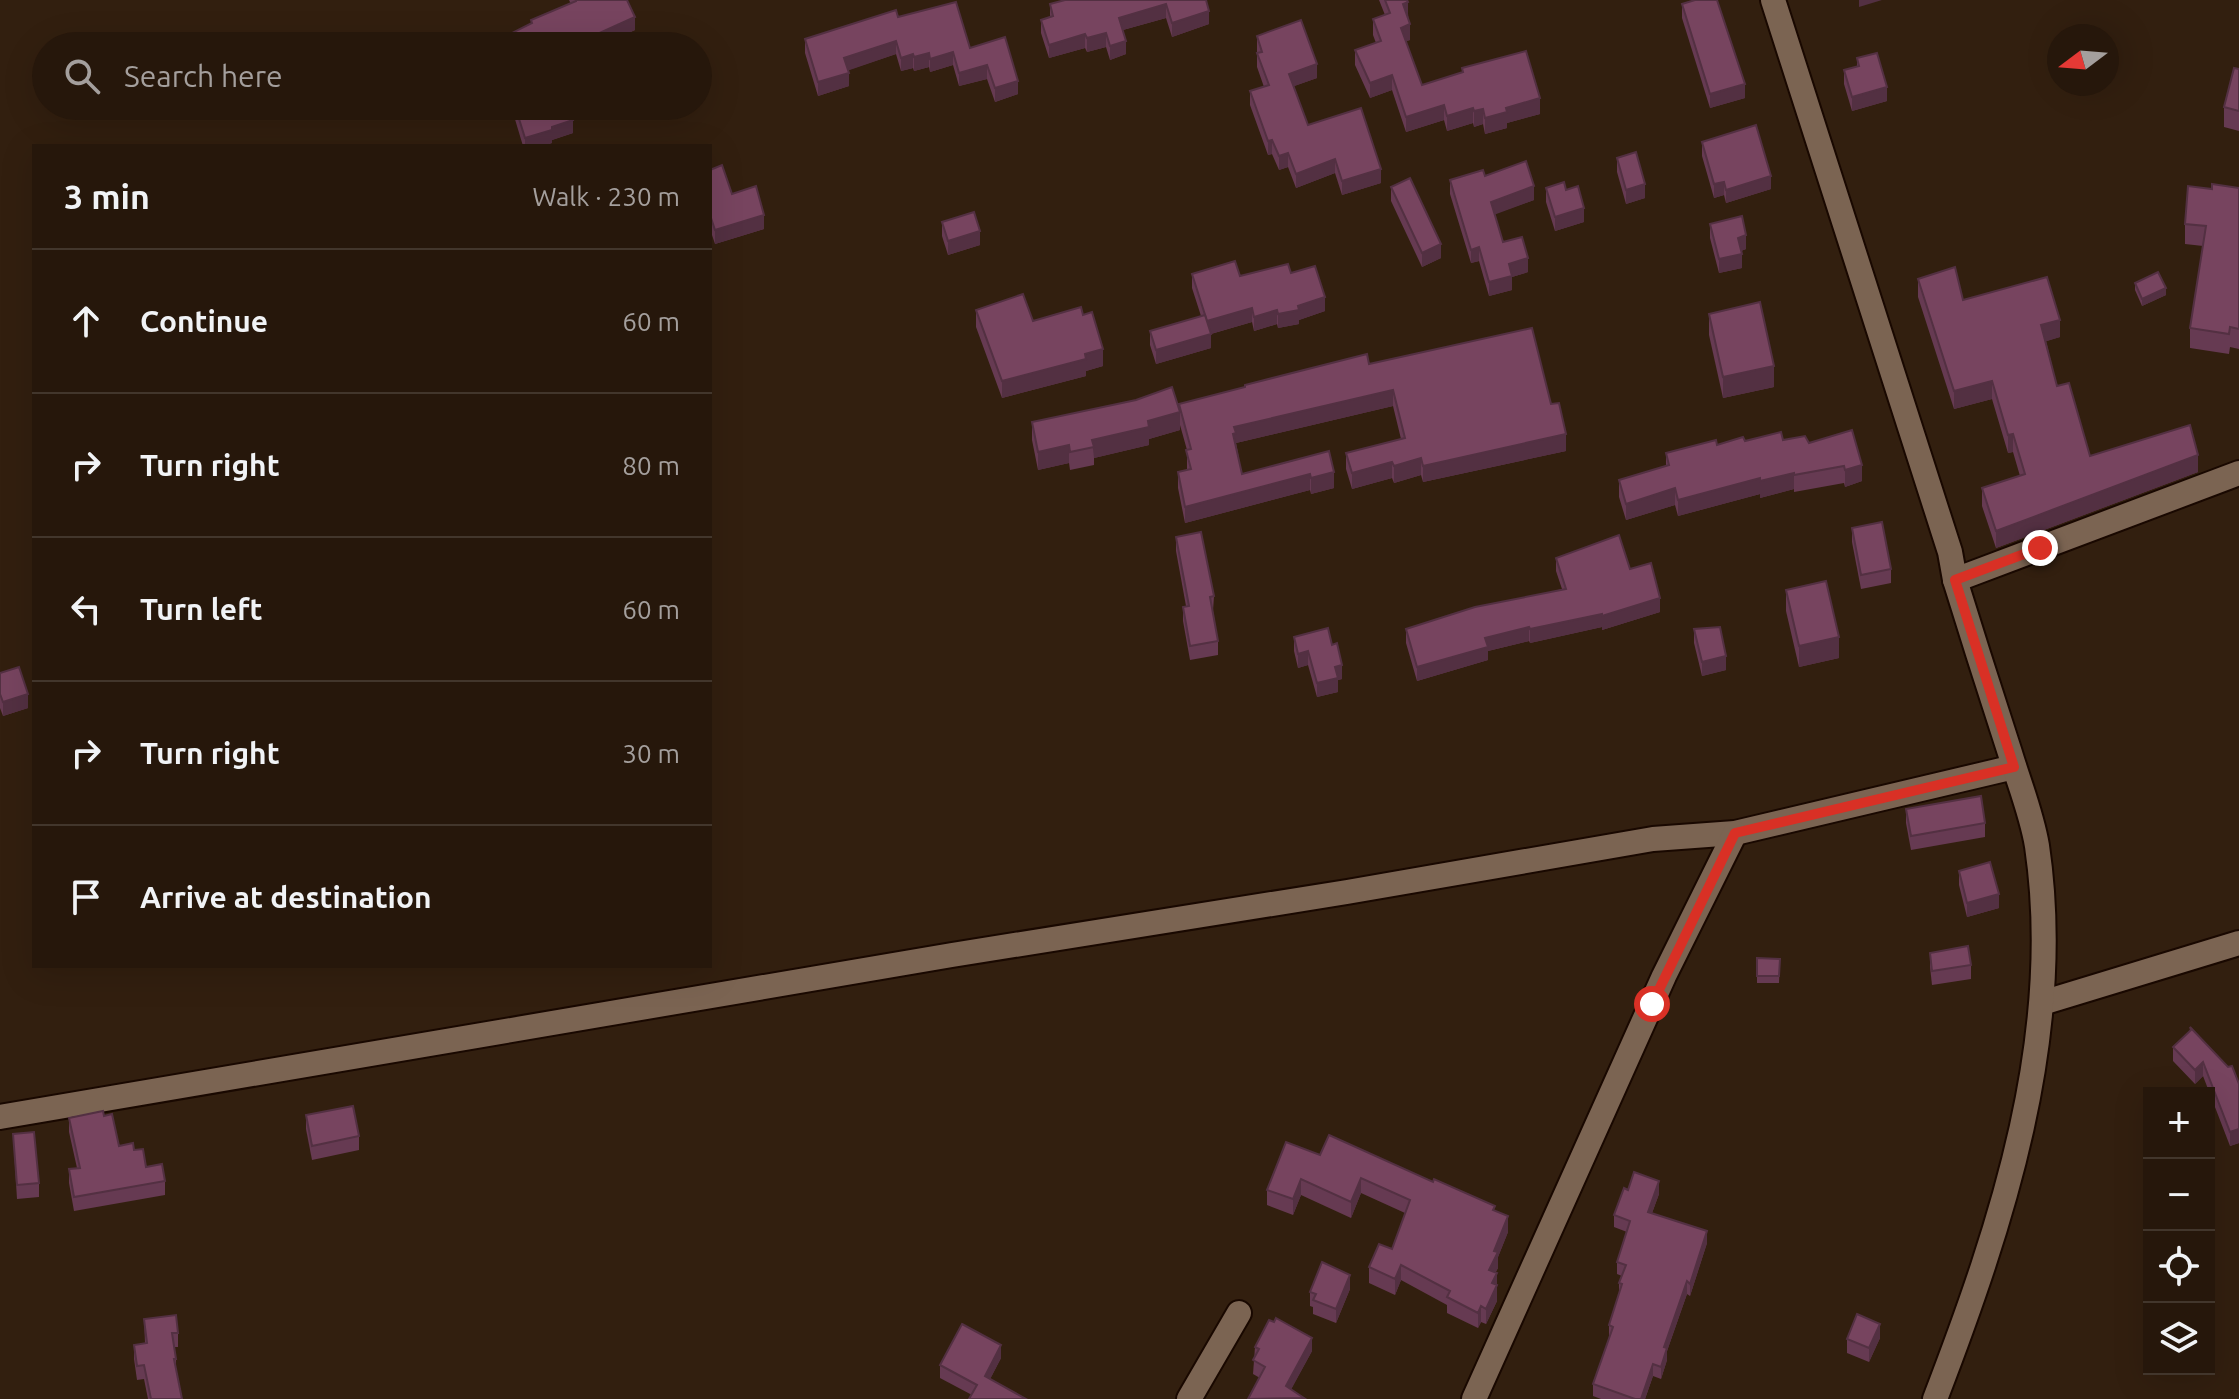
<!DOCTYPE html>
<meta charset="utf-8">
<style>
:root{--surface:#26170b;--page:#2e2014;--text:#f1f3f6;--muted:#a49f9d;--line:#42362c}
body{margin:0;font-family:Ubuntu,sans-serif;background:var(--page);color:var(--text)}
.controls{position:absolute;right:24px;bottom:24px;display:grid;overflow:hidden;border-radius:0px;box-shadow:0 8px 32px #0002}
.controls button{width:72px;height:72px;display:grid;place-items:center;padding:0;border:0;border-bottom:2px solid var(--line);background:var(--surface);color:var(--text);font:40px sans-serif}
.compass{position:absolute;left:2047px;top:24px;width:72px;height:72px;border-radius:50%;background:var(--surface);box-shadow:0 8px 32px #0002;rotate:254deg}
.stop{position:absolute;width:24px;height:24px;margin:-18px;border:6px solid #d93025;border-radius:50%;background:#fff}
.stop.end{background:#d93025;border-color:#fff;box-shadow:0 2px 8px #0008}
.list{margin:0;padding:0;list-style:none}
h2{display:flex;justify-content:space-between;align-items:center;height:104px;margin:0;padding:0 32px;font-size:34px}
h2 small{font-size:26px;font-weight:400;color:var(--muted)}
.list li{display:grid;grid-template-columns:52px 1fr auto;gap:24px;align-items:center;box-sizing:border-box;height:144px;padding:0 32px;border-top:2px solid var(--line)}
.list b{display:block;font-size:30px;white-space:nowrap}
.list em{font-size:26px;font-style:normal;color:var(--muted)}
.icon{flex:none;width:44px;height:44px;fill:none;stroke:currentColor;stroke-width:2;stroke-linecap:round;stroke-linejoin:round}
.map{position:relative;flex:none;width:2239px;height:1399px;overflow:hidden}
.search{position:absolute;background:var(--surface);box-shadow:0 8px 32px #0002;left:32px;top:32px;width:680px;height:88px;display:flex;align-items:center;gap:20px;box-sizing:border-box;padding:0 28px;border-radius:44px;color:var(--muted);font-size:30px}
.panel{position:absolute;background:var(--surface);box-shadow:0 8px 32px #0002;left:32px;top:144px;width:680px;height:824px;border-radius:0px}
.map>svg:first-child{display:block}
</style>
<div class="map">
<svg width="2239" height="1399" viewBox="0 0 2239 1399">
<rect width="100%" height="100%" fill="#321f0f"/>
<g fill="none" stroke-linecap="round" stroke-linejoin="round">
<g stroke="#190800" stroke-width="28">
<g id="street">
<polyline points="1955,580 2239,473"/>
<polyline points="2042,1003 2239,943"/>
<polyline points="0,1117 952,955 1347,892 1653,839 1735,833 2014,767"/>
<polyline points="1189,1399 1239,1313"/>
<polyline points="1474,1399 1664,976 1735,833"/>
</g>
</g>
<g stroke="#190800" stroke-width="28">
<path id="secondary" d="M1773,0l177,552 5,28c18,58 36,115 55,173 9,30 22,62 27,93 28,189 -35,379 -102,553"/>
</g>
<use href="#street" stroke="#7b6452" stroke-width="24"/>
<use href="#secondary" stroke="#7b6452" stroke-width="24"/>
</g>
<g fill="#663a52">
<polygon points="569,0 627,0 635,30 600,46 502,46 502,38 531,23 531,20 571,4"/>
<polygon points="1206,0 1209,24 1172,37 1166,18 1123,30 1126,54 1110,60 1106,47 1087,52 1085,48 1049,58 1041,33 1041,20 1050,17 1050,4"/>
<polygon points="1379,0 1407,0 1410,40 1406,41 1422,85 1462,72 1462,68 1540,114 1507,123 1507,128 1485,134 1483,124 1474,127 1473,123 1447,131 1444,120 1406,132 1392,90 1370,98 1355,65 1355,50 1376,43 1373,35 1373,19 1385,15"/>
<polygon points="1682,4 1745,98 1710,108 1682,18"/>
<polygon points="898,17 970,48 1018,94 995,102 987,79 959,86 953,65 930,72 929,67 914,71 913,68 901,71 896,54 848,70 849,86 818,96 805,53 805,39"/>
<polygon points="1257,36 1317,78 1294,86 1308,125 1381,183 1342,195 1335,173 1296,188 1288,167 1279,170 1272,154 1268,155 1250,105 1250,91 1264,87 1257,67"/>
<polygon points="1857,58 1887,101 1852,111 1844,84 1844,70 1857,67"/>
<polygon points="2239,69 2239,131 2224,127 2224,107"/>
<polygon points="511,106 569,106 573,133 552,140 552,143 542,146 523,146"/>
<polygon points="1702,142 1771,189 1726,203 1724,195 1714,198 1702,156"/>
<polygon points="1617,158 1645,198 1626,204 1617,172"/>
<polygon points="710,170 732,194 764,229 715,244 710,229"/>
<polygon points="1485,176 1534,200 1494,214 1503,242 1528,272 1512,277 1512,290 1489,296 1479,261 1471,263 1450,194 1450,180"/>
<polygon points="1391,187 1441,258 1422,267 1391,201"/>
<polygon points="1546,188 1566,190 1584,222 1555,231 1546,202"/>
<polygon points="2239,188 2239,349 2230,347 2229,354 2190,348 2190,328 2203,246 2185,244 2185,224 2212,189"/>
<polygon points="942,222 980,245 948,255 942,236"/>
<polygon points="1710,224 1746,249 1741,251 1742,268 1719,273 1710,238"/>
<polygon points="1291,273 1325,311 1299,320 1299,324 1278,328 1277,324 1254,331 1252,322 1211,334 1211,348 1156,364 1150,345 1150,331 1201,316 1192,288 1192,274 1240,276"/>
<polygon points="1918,279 1963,300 2060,337 2046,341 2057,386 2090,456 2198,472 1996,548 1982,506 1982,488 2020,476 2013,452 2008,453 1992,399 1954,409 1918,297"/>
<polygon points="2135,283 2166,295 2142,306 2135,290"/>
<polygon points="976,310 1103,366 1086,371 1086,376 1002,398 976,327"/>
<polygon points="1709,314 1774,387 1723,398 1709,335"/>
<polygon points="1369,364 1551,404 1566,451 1423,482 1421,475 1394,483 1392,478 1352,489 1346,469 1346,453 1401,439 1393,406 1236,443 1242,474 1329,451 1334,488 1311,494 1310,490 1185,523 1178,488 1178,472 1187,470 1187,450 1180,425 1180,430 1149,439 1149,445 1094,458 1094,465 1070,470 1069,463 1038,470 1032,440 1032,422 1179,408"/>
<polygon points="1852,430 1862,481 1845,487 1844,483 1794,492 1794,489 1760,498 1760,494 1678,516 1675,505 1626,520 1619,497 1619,480 1666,466 1666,453 1745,441 1783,440 1809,443"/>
<polygon points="1852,528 1891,569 1891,583 1861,589 1852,542"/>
<polygon points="1176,537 1214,596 1213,611 1218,641 1218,655 1190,660 1183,621 1183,607 1186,606 1176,551"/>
<polygon points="1556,558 1630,569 1660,612 1602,630 1602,627 1530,643 1529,641 1488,651 1488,660 1417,681 1406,643 1406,629 1562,589 1556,571"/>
<polygon points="1786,590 1839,658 1799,667 1786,611"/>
<polygon points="1694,629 1726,670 1702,676 1694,643"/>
<polygon points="1294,637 1342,679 1338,680 1338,692 1317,697 1308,665 1298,668 1294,651"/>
<polygon points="0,673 28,708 3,716 0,708"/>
<polygon points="1906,809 1985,823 1985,837 1911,850 1906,823"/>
<polygon points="1959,871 1999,908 1967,917 1959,885"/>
<polygon points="1930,953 1971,965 1971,979 1932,985 1930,967"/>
<polygon points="1757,958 1780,959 1779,983 1757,983"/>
<polygon points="2190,1027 2239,1084 2239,1143 2230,1146 2203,1076 2195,1084 2173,1061 2173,1047 2190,1031"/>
<polygon points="306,1115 359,1136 359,1150 312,1160 306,1129"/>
<polygon points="104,1116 119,1146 134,1150 146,1167 165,1181 165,1195 74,1211 69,1183 69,1169 77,1168 69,1132 69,1118"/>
<polygon points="13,1134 39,1183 39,1197 17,1199"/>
<polygon points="1320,1155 1495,1211 1508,1232 1498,1257 1498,1268 1495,1273 1497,1273 1497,1301 1486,1324 1481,1322 1478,1328 1447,1313 1447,1305 1401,1280 1395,1295 1369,1283 1369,1267 1392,1249 1405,1213 1361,1193 1351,1218 1301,1195 1293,1215 1267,1205 1267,1190"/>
<polygon points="1628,1190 1659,1194 1652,1213 1707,1243 1690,1296 1687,1294 1667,1351 1667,1360 1661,1379 1653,1376 1645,1399 1601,1399 1593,1396 1593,1384 1609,1338 1609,1325 1619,1295 1619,1283 1622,1276 1617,1274 1617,1262 1627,1232 1614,1227 1614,1215"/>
<polygon points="1350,1289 1336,1323 1313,1314 1313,1307 1310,1306 1310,1292"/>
<polygon points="144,1319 178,1333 178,1347 174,1347 176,1359 176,1372 182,1399 148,1399 144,1379 137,1380 134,1359 134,1345 145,1343"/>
<polygon points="1880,1338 1869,1362 1847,1353 1847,1339"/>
<polygon points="1255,1347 1312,1351 1291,1389 1260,1378 1253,1374"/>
<polygon points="1001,1358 990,1379 972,1395 940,1378 940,1365"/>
</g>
<g fill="#533042">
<polygon points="1859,0 1882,0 1859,7"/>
<polygon points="1408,2 1408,18 1403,4"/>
<polygon points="1166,4 1166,18 1119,31 1119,18"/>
<polygon points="1209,11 1209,24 1172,37 1172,23"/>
<polygon points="635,17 635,30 600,46 595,35"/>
<polygon points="1410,24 1410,40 1401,43 1401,28"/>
<polygon points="1106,33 1106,47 1087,52 1087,38"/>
<polygon points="1085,34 1085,48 1049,58 1049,45"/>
<polygon points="896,41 896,54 844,72 844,58"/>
<polygon points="1126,41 1126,54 1110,60 1110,46"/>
<polygon points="953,52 953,65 930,72 930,59"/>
<polygon points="929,53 929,67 914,71 914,57"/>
<polygon points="913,54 913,68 901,71 901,58"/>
<polygon points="1317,64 1317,78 1289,88 1289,74"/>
<polygon points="987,65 987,79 959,86 959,73"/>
<polygon points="849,73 849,86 818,96 818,82"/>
<polygon points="1392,75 1392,90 1370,98 1370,83"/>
<polygon points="1018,81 1018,94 995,102 995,88"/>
<polygon points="1745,84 1745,98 1710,108 1710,94"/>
<polygon points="1887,87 1887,101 1852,111 1852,97"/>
<polygon points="1540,98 1540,114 1507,123 1507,128 1485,134 1485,118 1506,108"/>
<polygon points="1444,105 1444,120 1406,132 1406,117"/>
<polygon points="1473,108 1473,123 1447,131 1447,116"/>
<polygon points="1483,109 1483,124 1474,127 1474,111"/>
<polygon points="573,120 573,133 552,140 552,143 542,146 525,146 525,138"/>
<polygon points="1272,140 1272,154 1268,155 1268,141"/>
<polygon points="1288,153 1288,167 1279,170 1279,156"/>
<polygon points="1335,159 1335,173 1296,188 1296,174"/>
<polygon points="1381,169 1381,183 1342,195 1342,181"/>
<polygon points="1771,176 1771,189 1726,203 1726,190"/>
<polygon points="1724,182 1724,195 1714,198 1714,184"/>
<polygon points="1645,184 1645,198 1626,204 1626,190"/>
<polygon points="1534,186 1534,200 1491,216 1491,202"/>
<polygon points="1584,208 1584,222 1555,231 1555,217"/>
<polygon points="764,215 764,229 715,244 715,230"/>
<polygon points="980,231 980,245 948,255 948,241"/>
<polygon points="1746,235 1746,249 1738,252 1738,238"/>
<polygon points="1441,244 1441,258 1422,267 1422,253"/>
<polygon points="1479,247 1479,261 1471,263 1471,250"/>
<polygon points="1742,254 1742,268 1719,273 1719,259"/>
<polygon points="1528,258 1528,272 1512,277 1512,290 1489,296 1489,282 1509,264"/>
<polygon points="2166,288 2166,295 2142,306 2142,299"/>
<polygon points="1325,297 1325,311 1299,320 1299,324 1278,328 1278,314"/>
<polygon points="1252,308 1252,322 1207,335 1207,321"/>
<polygon points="1277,310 1277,324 1254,331 1254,317"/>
<polygon points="2060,320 2060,337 2041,343 2041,325"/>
<polygon points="1211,334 1211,348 1156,364 1156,350"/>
<polygon points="1103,349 1103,366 1086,371 1086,376 1002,398 1002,381"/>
<polygon points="1774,366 1774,387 1723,398 1723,377"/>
<polygon points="1992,381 1992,399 1954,409 1954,391"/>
<polygon points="1393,390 1393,406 1236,443 1236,450 1233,434 1234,427"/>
<polygon points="1180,412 1180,430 1149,439 1149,445 1094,458 1092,440 1148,421"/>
<polygon points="1566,434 1566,451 1423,482 1423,466"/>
<polygon points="2013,434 2013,452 2008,453 2008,435"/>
<polygon points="1069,445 1069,463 1038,470 1038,452"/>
<polygon points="2198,455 2198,472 1996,548 1996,531"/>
<polygon points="1421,458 1421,475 1394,483 1394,466"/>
<polygon points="1392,462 1392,478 1352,489 1352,473"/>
<polygon points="1862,465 1862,481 1845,487 1845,470"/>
<polygon points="1334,472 1334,488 1311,494 1311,478"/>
<polygon points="1794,473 1794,489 1760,498 1760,481"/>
<polygon points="1310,474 1310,490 1185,523 1185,507"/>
<polygon points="1760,478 1760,494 1678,516 1678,500"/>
<polygon points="1675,488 1675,505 1626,520 1626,504"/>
<polygon points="1660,598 1660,612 1602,630 1602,616"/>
<polygon points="1602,614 1602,627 1530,643 1530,629"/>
<polygon points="1529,627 1529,641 1488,651 1488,660 1417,681 1417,667 1485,638"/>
<polygon points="1839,637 1839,658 1799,667 1799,646"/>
<polygon points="1308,651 1308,665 1298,668 1298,654"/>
<polygon points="1726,656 1726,670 1702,676 1702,662"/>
<polygon points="1342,665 1342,679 1338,680 1338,692 1317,697 1317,683 1335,667"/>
<polygon points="28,694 28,708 3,716 3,702"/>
<polygon points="1999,894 1999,908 1967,917 1967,903"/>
<polygon points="2203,1062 2203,1076 2195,1084 2195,1070"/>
<polygon points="2239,1129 2239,1143 2230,1146 2230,1132"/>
<polygon points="1361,1178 1361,1193 1351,1218 1351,1202"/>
<polygon points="1301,1179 1301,1195 1293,1215 1293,1199"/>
<polygon points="1659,1181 1659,1194 1648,1224 1648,1212"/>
<polygon points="1508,1216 1508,1232 1498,1257 1498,1268 1489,1285 1489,1270 1494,1251"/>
<polygon points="1707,1231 1707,1243 1690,1296 1690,1284"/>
<polygon points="1401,1265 1401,1280 1395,1295 1395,1279"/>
<polygon points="1497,1273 1497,1301 1486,1324 1486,1309 1492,1283"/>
<polygon points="1350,1275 1350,1289 1336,1323 1336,1309"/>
<polygon points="1687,1281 1687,1294 1667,1351 1667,1360 1661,1379 1661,1367 1664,1347"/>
<polygon points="1481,1306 1481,1322 1478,1328 1478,1313"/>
<polygon points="1880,1324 1880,1338 1869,1362 1869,1348"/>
<polygon points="1312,1338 1312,1351 1286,1399 1286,1386"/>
<polygon points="1001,1345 1001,1358 985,1389 985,1376"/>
<polygon points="1653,1364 1653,1376 1645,1399 1641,1399"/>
</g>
<g fill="#77445f" stroke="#533042" stroke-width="2">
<polygon points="576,0 627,0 635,17 595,35 600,46 506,46 502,38 532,23 531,20 576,1"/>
<polygon points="1065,0 1206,0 1209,11 1172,23 1166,4 1119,18 1126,41 1110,46 1106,33 1087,38 1085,34 1049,45 1041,20 1053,16 1050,4"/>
<polygon points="1385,0 1407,0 1408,2 1403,4 1410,24 1401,28 1422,85 1463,72 1462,68 1526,51 1540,98 1506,108 1507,112 1485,118 1483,109 1474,111 1473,108 1447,116 1444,105 1406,117 1392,75 1370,83 1355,50 1381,41 1373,19 1390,13"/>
<polygon points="1695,0 1717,0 1745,84 1710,94 1682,4"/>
<polygon points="956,2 970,48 1005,37 1018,81 995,88 987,65 959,73 953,52 930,59 929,53 914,57 913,54 901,58 896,41 844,58 849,73 818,82 805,39 896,10 898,17"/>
<polygon points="1301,20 1317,64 1289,74 1308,125 1361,108 1381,169 1342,181 1335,159 1296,174 1288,153 1279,156 1272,140 1268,141 1250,91 1269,85 1257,53 1262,52 1257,36"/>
<polygon points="1877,53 1887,87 1852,97 1844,70 1859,66 1857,58"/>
<polygon points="2234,68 2239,69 2239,111 2224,107"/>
<polygon points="515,106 569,106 573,120 552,127 552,130 525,138"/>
<polygon points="1756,125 1771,176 1726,190 1724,182 1714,184 1702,142"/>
<polygon points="1636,152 1645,184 1626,190 1617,158"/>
<polygon points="1526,161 1534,186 1491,202 1503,242 1522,237 1528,258 1509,264 1512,276 1489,282 1479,247 1471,250 1450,180 1483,170 1485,176"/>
<polygon points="722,165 732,194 756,186 764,215 715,230 710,215 710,170"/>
<polygon points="1410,178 1441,244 1422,253 1391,187"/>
<polygon points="1564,182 1566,190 1578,186 1584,208 1555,217 1546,188"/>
<polygon points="2212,184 2239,188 2239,329 2230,327 2229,334 2190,328 2206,226 2185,224 2188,186 2212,189"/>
<polygon points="974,212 980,231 948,241 942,222"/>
<polygon points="1742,216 1746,235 1738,238 1742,254 1719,259 1710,224"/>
<polygon points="1235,261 1240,276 1288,264 1291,273 1315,266 1325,297 1298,306 1299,310 1278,314 1277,310 1254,317 1252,308 1207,321 1192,274"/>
<polygon points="1955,267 1963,300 2047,277 2060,320 2041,325 2057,386 2069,383 2090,456 2190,425 2198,455 1996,531 1982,488 2025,474 2013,434 2008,435 1992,381 1954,391 1918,279"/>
<polygon points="2158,272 2166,288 2142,299 2135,283"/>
<polygon points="1023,294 1033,321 1081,307 1083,315 1092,312 1103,349 1085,354 1086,359 1002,381 976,310"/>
<polygon points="1760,302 1774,366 1723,377 1709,314"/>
<polygon points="1205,315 1211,334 1156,350 1150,331"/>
<polygon points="1532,328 1551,404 1559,403 1566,434 1423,466 1421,458 1394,466 1392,462 1352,473 1346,453 1405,438 1393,390 1234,427 1236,433 1233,434 1242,474 1329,451 1334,472 1311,478 1310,474 1185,507 1178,472 1191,469 1186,450 1191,449 1179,404 1245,387 1245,385 1367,354 1369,364"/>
<polygon points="1172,387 1180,412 1148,421 1149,427 1092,440 1094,447 1070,452 1069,445 1038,452 1032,422 1136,400"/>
<polygon points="1852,430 1862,465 1845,470 1844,466 1794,475 1794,473 1760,481 1760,478 1678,500 1675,488 1626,504 1619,480 1669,465 1666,453 1716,440 1717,445 1743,437 1745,441 1781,432 1783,440 1805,436 1809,443"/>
<polygon points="1882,522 1891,569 1861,575 1852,528"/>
<polygon points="1201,532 1214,596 1210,597 1218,641 1190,646 1183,607 1189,606 1176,537"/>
<polygon points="1619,535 1630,569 1651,563 1660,598 1602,616 1602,614 1530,629 1529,627 1485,638 1488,647 1417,667 1406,629 1475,607 1566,589 1556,558"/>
<polygon points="1826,581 1839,637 1799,646 1786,590"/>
<polygon points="1720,627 1726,656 1702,662 1694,629"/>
<polygon points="1328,628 1332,645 1337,643 1342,665 1335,667 1338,678 1317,683 1308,651 1298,654 1294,637"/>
<polygon points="19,667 28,694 3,702 0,694 0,673"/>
<polygon points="1981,796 1985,823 1911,836 1906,809"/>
<polygon points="1990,862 1999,894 1967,903 1959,871"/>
<polygon points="1968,946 1971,965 1932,971 1930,953"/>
<polygon points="1757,958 1780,959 1779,976 1757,976"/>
<polygon points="2190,1027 2228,1067 2232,1066 2239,1084 2239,1129 2230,1132 2203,1062 2195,1070 2173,1047 2191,1030"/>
<polygon points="353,1106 359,1136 312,1146 306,1115"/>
<polygon points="103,1111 104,1116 112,1114 119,1146 133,1143 134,1150 143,1149 146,1167 162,1164 165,1181 74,1197 69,1169 80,1168 69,1118"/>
<polygon points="34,1132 39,1183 17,1185 13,1134"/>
<polygon points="1329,1135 1433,1182 1434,1179 1495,1206 1493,1210 1508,1216 1494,1251 1498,1252 1489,1270 1497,1273 1492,1283 1497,1285 1486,1309 1481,1306 1478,1313 1447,1297 1450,1291 1401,1265 1395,1279 1369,1267 1379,1244 1392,1249 1410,1200 1361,1178 1351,1202 1301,1179 1293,1199 1267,1190 1286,1142 1320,1155"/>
<polygon points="1634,1172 1659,1181 1648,1212 1707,1231 1690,1284 1687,1281 1664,1347 1667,1348 1661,1367 1653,1364 1641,1399 1635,1399 1593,1384 1613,1327 1609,1325 1622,1284 1619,1283 1626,1265 1617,1262 1630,1221 1614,1215 1624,1188 1628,1190"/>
<polygon points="1322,1262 1350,1275 1336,1309 1313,1300 1316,1294 1310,1292"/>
<polygon points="1857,1314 1880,1324 1869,1348 1847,1339"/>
<polygon points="176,1315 178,1333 172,1333 176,1359 174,1359 182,1399 151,1399 144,1365 137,1366 134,1345 147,1343 144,1319"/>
<polygon points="1276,1318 1312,1338 1286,1386 1304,1398 1248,1399 1265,1367 1253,1360 1259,1349 1255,1347 1269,1320 1274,1322"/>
<polygon points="962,1324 1001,1345 985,1376 1026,1399 969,1399 977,1385 940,1365"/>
</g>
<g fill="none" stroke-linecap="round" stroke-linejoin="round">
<polyline stroke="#d93025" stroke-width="10" points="1652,1004 1735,833 2014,767 1955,580 2040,548"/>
</g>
</svg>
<div class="controls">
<button>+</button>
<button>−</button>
<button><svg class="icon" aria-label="locate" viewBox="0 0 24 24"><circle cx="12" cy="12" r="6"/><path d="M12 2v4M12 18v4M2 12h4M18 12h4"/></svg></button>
<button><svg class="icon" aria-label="layers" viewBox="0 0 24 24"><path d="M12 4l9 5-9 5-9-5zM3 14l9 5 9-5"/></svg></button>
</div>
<svg class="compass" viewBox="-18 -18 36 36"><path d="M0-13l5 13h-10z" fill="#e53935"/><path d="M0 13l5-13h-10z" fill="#a49f9d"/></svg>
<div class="stop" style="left:1652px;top:1004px"></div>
<div class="stop end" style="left:2040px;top:548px"></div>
<div class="search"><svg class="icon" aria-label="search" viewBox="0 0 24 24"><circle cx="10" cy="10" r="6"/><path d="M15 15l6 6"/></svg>Search here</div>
<section class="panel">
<h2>3 min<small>Walk · 230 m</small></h2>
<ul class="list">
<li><svg class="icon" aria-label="ahead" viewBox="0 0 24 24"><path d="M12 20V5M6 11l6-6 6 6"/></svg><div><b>Continue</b></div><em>60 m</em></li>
<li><svg class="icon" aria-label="right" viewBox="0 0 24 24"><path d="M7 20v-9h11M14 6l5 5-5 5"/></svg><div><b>Turn right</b></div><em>80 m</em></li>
<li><svg class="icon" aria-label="left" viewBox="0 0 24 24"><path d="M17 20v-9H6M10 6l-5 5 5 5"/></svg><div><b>Turn left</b></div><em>60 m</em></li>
<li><svg class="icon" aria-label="right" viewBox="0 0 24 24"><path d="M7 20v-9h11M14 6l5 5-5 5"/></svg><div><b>Turn right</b></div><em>30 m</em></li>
<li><svg class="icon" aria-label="arrive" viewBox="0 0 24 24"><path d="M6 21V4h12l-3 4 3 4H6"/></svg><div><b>Arrive at destination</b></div></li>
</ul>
</section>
</div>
